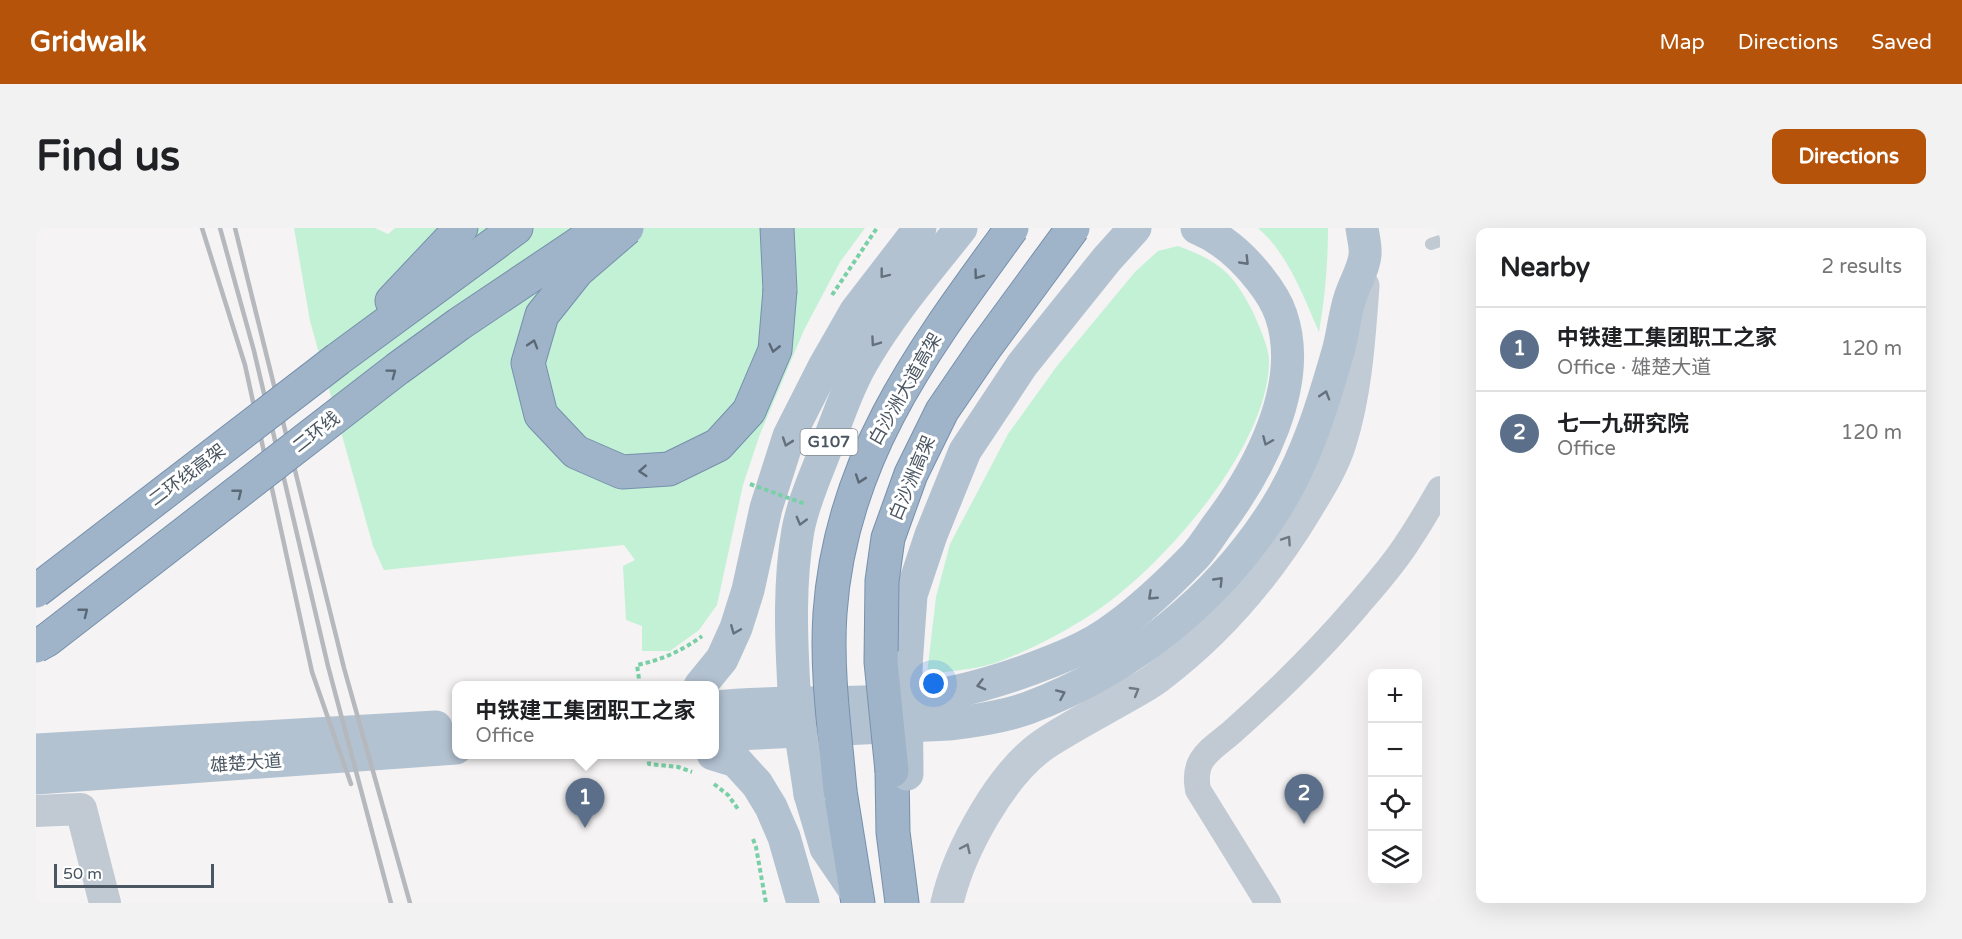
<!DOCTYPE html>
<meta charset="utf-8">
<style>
:root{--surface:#fff;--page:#f2f2f2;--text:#202124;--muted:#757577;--line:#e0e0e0;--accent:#b45309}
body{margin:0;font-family:"Varela Round","Noto Sans SC",sans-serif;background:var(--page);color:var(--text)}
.controls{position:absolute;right:18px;bottom:18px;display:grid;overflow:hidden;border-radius:12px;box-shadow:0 6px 24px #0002}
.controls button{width:54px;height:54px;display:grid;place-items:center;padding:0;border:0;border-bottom:2px solid var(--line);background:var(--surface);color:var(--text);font:30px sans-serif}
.scale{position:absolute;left:18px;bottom:15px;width:160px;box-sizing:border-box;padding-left:6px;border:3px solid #4a5661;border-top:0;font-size:16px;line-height:21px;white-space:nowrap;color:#4a5661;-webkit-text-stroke:4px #fff;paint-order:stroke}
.you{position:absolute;left:898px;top:456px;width:21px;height:21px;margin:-15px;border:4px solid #fff;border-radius:50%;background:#1a73e8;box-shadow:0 0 0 9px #1a73e833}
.badge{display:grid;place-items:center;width:39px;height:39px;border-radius:50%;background:var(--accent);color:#fff;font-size:20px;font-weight:700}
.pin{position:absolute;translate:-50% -50px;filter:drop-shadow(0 2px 3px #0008)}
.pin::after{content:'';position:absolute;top:32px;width:21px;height:18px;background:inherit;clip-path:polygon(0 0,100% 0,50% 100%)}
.popup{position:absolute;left:416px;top:453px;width:267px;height:78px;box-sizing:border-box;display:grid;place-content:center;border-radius:12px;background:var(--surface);filter:drop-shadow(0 2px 4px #0005);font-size:20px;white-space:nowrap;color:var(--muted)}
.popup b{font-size:22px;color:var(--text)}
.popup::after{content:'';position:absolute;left:50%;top:100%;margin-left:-12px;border:12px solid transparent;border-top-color:var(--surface)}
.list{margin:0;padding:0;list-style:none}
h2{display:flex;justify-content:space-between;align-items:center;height:78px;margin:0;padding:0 24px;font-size:26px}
h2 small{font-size:20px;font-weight:400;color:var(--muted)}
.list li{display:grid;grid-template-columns:39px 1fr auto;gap:18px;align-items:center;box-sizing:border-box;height:84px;padding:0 24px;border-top:2px solid var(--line)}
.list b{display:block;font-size:22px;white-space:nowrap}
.list p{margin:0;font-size:20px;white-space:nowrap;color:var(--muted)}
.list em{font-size:20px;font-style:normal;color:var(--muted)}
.icon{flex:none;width:33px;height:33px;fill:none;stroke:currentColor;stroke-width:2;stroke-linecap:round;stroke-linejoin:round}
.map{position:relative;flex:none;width:1404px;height:675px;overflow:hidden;border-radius:12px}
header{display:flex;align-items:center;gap:36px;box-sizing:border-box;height:84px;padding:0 30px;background:var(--accent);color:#fff}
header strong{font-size:28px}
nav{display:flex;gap:33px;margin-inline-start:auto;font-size:21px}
.intro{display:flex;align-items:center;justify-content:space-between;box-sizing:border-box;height:144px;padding:0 36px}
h1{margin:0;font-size:42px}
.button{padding:15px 27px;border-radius:12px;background:var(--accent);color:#fff;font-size:21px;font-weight:700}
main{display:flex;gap:36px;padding:0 36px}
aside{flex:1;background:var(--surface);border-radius:12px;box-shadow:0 6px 24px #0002}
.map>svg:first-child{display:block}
</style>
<header>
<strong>Gridwalk</strong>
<nav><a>Map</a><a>Directions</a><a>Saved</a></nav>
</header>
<div class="intro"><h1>Find us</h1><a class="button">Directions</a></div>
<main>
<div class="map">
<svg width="1404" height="675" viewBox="0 0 1404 675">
<rect width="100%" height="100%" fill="#f5f3f3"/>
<g fill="#c3f1d5">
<polygon points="258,0 339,0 352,6 359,0 829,0 804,34 768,102 724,206 707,257 681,377 663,402 634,423 606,423 606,398 590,392 587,338 599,332 588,317 348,342 337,318 274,93"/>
<path d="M1222,0h70c0,35 -3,69 -9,104 -16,-36 -30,-77 -61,-104z"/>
<path d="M1142,18c41,15 55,27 75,66 5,12 16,35 16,48 1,86 -108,209 -177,254 -29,19 -64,37 -97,49 -21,7 -46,8 -68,11l9,-77 14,-53 58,-110 49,-68 78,-94 23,-21z"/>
</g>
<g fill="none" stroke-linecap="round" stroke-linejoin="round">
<g stroke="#7690ad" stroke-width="35">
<g id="trunk">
<polyline points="741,0 744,62"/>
<polyline points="356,73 425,0"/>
<polyline points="302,131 480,0"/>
<polyline points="856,543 857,604 866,675"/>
<polyline points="804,563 822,675"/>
</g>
</g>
<g stroke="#7ad0a6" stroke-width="4" stroke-dasharray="4.5 3" stroke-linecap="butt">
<polyline points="796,67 841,0"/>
<path d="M604,458l-3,-21c24,-5 45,-14 65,-29"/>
<polyline points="612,526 613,536 642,539 656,544"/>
<polyline points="678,556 692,567 702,581"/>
<polyline points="717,611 720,619 730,675"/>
</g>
<polyline stroke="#c1cad2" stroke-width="12" points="1395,16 1404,13"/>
<path stroke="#c1cad2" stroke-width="26" d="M1232,675l-70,-113c-6,-32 12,-39 34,-58 45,-40 87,-81 126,-127 18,-21 37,-42 51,-65 11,-16 21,-34 31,-51"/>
<polyline stroke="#c1cad2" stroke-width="32" points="0,583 45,581 69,675"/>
<path stroke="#c1cbd6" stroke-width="33" d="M911,675c12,-52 55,-133 102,-162 25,-16 52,-30 78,-45 11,-6 22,-12 31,-19 61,-46 110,-104 149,-169 12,-20 26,-42 33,-65 16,-51 19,-104 23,-157"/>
<g stroke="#b3c2d1" stroke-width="33">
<polyline points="870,438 875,367 895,307 929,223 986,137 1071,31 1099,0"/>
<polyline points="664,458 686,431 700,400 712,362 730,280 753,208 788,139 820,83 884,0"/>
<path d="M758,461c-3,-53 -5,-107 4,-159 6,-32 22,-64 33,-95 10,-26 20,-55 35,-79 27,-46 63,-87 95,-128"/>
<path d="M678,479c59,-6 119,-3 179,-6 54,-4 109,-20 159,-40 18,-7 38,-16 54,-27 32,-21 62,-50 89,-78 8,-9 15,-20 22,-30 41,-54 88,-141 64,-211 -4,-12 -13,-26 -21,-36 -17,-22 -36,-40 -63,-51"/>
<path d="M678,507l235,-11c26,-3 54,-7 79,-16 102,-38 192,-110 249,-202 29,-47 45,-99 60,-151 6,-19 7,-39 13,-57 4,-14 14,-29 15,-43 1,-8 -2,-19 -3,-27"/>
<polyline points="0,522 400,499"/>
<polyline points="677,526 700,533 721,556 735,579 748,609 767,675"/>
<polyline points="0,550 420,520"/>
<polyline points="774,566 790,620 820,664"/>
</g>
<use href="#trunk" stroke="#9fb4c9" stroke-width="33"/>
<g stroke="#b5b8bd" stroke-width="4.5">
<polyline points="166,0 209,137 276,444 315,556"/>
<polyline points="184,0 218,123 292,438 355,675"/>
<polyline points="199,0 308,440 374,675"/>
</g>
<g stroke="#7690ad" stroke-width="35" stroke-linecap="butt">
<g id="trunk-bridge">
<polyline points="591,0 541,43 506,87 492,135 505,187 540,224 586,244 633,241 682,217 713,183 739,122 744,62"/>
<polyline points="0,363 302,131"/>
<polyline points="0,418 11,412 361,141 423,96 566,0"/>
<polyline points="856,543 845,434 846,353 852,310 875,246 906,183 949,120 1037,0"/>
<path d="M804,563c-5,-59 -14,-119 -10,-178 11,-156 94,-264 182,-385"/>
</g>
</g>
<polyline stroke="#7ad0a6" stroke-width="4" stroke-dasharray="4.5 3" stroke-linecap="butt" points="714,256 769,276"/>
<g stroke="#b3c2d1" stroke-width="33">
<polyline points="870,438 871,546"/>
<polyline points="758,461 774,566"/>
</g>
<use href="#trunk-bridge" stroke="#9fb4c9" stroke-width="33"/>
</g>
<defs><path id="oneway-chevron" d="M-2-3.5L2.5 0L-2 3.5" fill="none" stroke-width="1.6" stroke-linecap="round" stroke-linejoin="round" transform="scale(1.5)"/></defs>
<g stroke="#64717d">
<use href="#oneway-chevron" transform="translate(1209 33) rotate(46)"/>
<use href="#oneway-chevron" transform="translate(848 46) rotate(128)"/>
<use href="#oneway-chevron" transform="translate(839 114) rotate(125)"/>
<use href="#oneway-chevron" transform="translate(1289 167) rotate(-73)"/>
<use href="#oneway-chevron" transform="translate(1231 213) rotate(113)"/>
<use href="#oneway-chevron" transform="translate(751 214) rotate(109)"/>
<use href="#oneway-chevron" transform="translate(765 293) rotate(105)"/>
<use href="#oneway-chevron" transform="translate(1183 353) rotate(-46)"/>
<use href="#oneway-chevron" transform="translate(1116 368) rotate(137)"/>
<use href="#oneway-chevron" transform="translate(699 402) rotate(112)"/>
<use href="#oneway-chevron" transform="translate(945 457) rotate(165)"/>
<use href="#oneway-chevron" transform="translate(1025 466) rotate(-24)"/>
</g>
<g stroke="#5b6976">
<use href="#oneway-chevron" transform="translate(942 47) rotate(126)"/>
<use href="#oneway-chevron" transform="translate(497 116) rotate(-73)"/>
<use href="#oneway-chevron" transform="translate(738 120) rotate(103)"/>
<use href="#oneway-chevron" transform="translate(356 145) rotate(-37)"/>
<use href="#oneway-chevron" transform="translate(607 243) rotate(176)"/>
<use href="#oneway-chevron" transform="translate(824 251) rotate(109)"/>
<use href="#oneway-chevron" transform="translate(202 265) rotate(-38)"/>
<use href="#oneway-chevron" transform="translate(48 384) rotate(-38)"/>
</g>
<g stroke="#6e7984">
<use href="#oneway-chevron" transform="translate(1251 312) rotate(-56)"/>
<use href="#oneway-chevron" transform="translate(1099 463) rotate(-30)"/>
<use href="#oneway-chevron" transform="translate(930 620) rotate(-65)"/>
</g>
<g text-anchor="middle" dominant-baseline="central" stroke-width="6" stroke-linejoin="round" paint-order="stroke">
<rect fill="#fff" stroke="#808990" stroke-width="1.5" x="764.5" y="201" width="57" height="26" rx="4.5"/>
<g font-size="16" font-weight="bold" fill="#4a5661">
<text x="793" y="214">G107</text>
</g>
<g font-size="18" fill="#4a5661" stroke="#fff">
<text transform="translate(869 161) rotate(-60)">白沙洲大道高架</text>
<text transform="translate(280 204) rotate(-38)">二环线</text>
<text transform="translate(151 247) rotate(-37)">二环线高架</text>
<text transform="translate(876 250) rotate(-67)">白沙洲高架</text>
<text transform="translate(210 535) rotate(-4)">雄楚大道</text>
</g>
</g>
</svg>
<div class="controls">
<button>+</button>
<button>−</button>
<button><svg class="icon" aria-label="locate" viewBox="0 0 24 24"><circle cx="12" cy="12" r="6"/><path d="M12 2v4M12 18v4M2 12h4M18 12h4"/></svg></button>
<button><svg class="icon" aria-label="layers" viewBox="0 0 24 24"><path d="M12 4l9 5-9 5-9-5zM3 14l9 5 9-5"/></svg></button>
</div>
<div class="scale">50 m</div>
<div class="you"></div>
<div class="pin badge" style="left:549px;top:600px;background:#5c6f8a">1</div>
<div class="popup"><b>中铁建工集团职工之家</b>Office</div>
<div class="pin badge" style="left:1268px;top:596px;background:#5c6f8a">2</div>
</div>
<aside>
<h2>Nearby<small>2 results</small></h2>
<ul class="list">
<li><span class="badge" style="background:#5c6f8a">1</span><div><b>中铁建工集团职工之家</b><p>Office · 雄楚大道</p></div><em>120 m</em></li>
<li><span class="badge" style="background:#5c6f8a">2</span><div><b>七一九研究院</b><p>Office</p></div><em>120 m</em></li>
</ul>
</aside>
</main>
